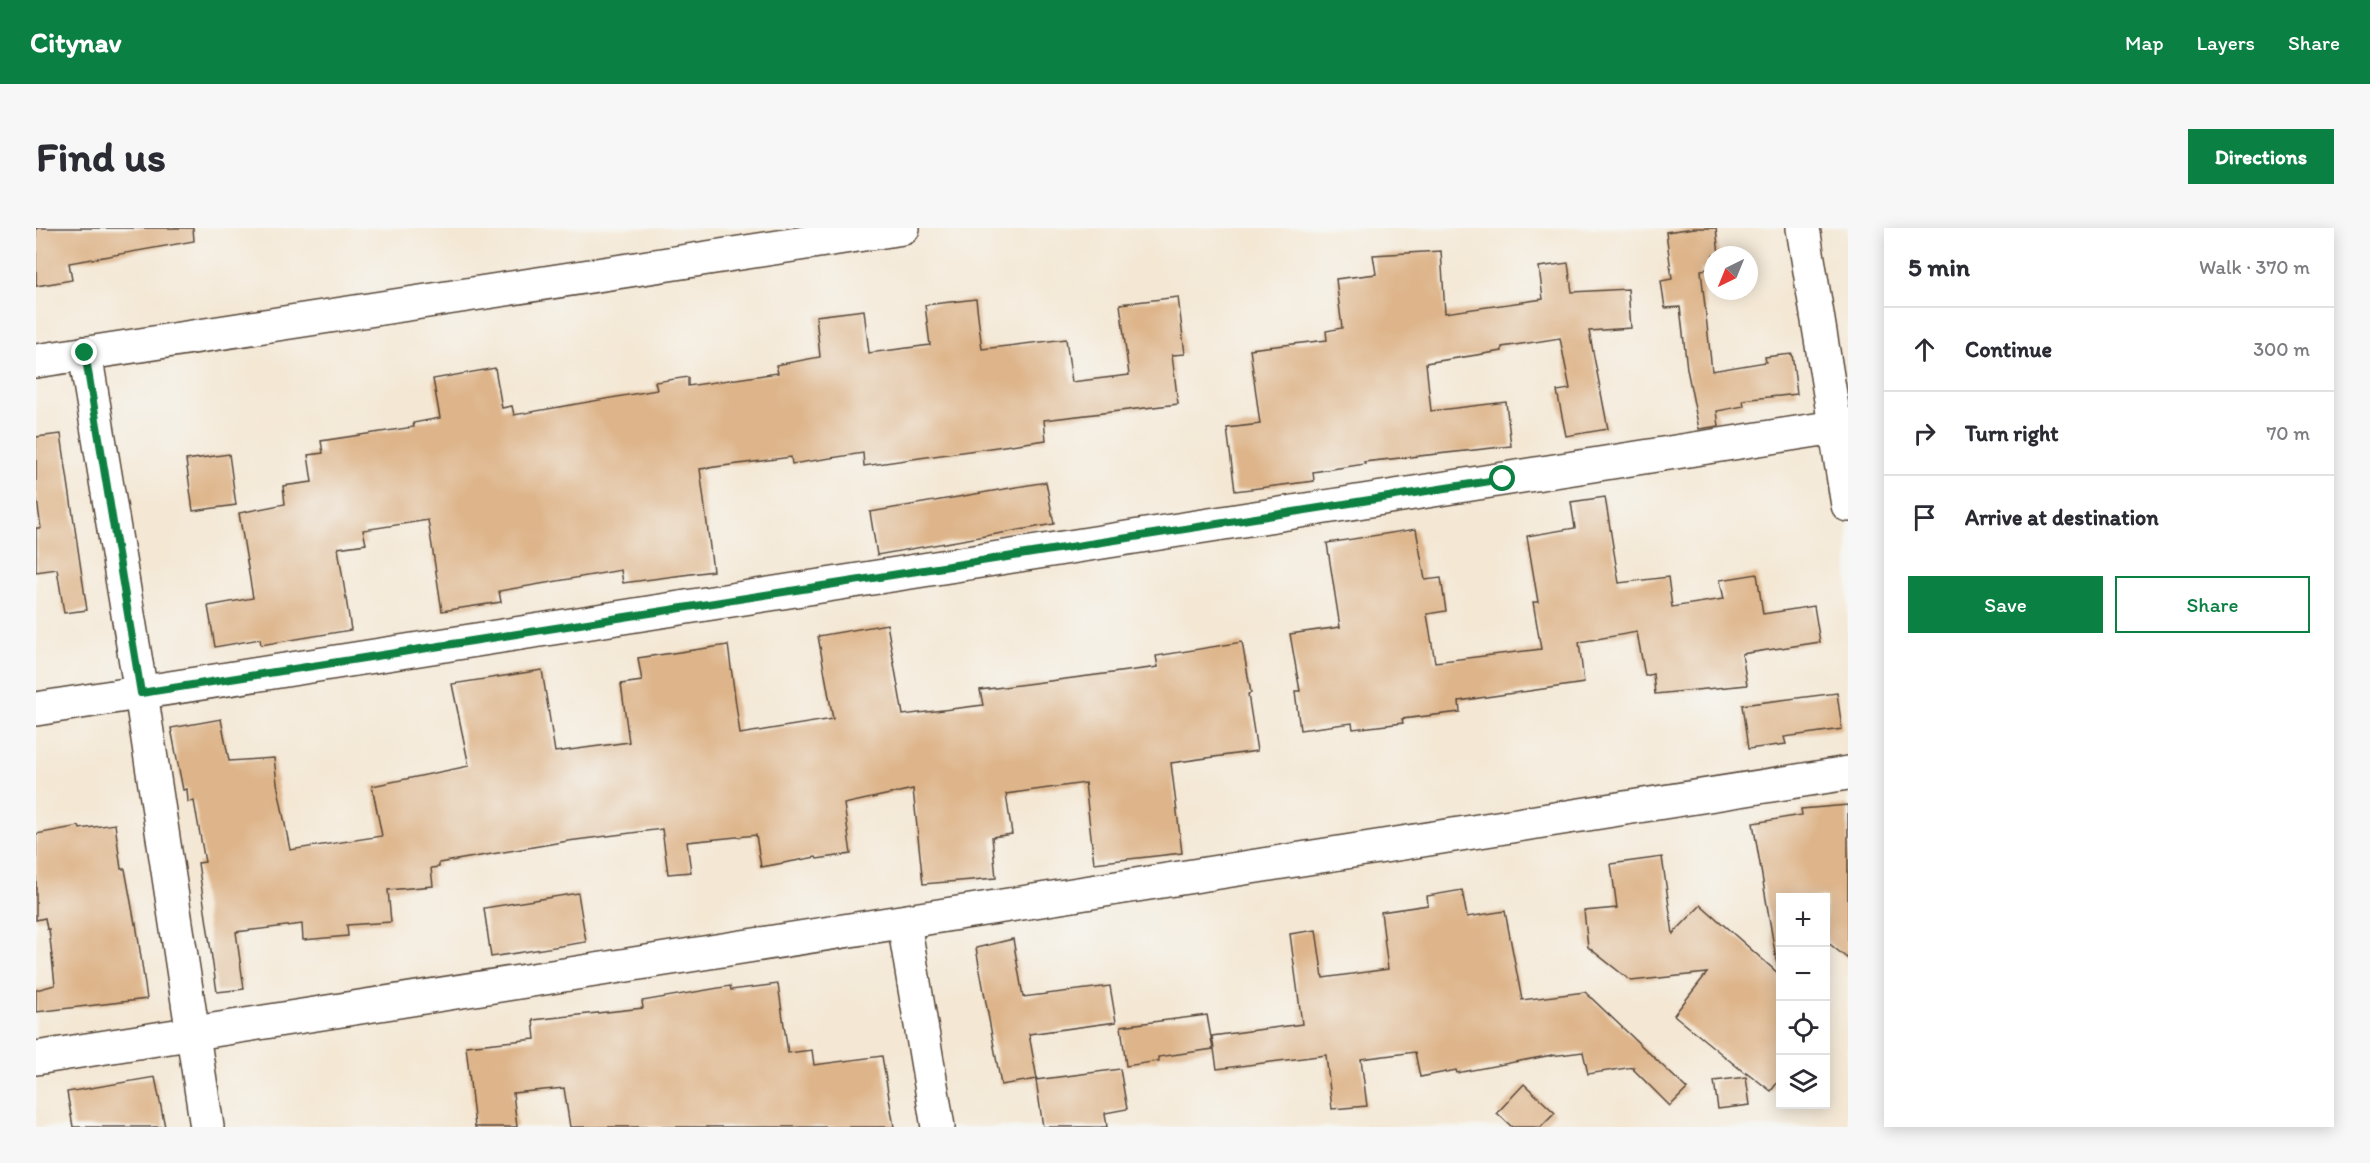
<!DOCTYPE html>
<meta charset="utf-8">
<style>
:root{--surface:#fff;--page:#f7f7f7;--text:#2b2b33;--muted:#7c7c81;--line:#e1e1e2;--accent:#0b8043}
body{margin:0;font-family:Itim,sans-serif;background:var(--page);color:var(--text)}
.controls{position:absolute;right:18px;bottom:18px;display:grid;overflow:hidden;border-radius:0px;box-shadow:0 3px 15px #0003}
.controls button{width:54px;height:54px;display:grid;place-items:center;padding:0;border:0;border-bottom:2px solid var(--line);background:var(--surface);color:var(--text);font:30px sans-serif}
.compass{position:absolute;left:1668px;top:18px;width:54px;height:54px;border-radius:50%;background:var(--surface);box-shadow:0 3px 15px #0003;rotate:223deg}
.stop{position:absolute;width:18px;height:18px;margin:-14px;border:4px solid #0b8043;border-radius:50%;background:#fff}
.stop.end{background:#0b8043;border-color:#fff;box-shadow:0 2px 6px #0008}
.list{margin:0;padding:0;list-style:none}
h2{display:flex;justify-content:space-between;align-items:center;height:78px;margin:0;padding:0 24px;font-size:26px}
h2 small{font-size:20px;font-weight:400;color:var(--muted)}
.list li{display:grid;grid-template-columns:39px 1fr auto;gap:18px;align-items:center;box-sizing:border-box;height:84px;padding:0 24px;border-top:2px solid var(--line)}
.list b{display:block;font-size:22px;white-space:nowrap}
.list em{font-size:20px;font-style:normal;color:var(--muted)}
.actions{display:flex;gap:12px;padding:18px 24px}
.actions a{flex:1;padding:14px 0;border:2px solid var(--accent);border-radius:0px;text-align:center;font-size:21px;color:var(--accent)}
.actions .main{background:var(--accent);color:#fff}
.icon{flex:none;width:33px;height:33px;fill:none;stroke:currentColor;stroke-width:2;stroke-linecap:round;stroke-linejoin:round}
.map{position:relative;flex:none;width:1812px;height:899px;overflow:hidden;border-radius:0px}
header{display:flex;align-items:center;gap:36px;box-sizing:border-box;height:84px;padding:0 30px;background:var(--accent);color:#fff}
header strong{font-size:28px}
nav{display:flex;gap:33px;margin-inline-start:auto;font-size:21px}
.intro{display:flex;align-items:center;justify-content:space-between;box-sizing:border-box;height:144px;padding:0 36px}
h1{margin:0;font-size:42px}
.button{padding:15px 27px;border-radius:0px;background:var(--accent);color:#fff;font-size:21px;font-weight:700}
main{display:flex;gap:36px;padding:0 36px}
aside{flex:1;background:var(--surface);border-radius:0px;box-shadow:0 3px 15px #0003}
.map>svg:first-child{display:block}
</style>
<header>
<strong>Citynav</strong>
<nav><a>Map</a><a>Layers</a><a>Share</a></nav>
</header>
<div class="intro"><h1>Find us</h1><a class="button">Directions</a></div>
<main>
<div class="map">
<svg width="1812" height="899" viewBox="0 0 1812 899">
<rect width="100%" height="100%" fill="#f6f6f2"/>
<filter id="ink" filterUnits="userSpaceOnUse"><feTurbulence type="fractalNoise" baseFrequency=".0167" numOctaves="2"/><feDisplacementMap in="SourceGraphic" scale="12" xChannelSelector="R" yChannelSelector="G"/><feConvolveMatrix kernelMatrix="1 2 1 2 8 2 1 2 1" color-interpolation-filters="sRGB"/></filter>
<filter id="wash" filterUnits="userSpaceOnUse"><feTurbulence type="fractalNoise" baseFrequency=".008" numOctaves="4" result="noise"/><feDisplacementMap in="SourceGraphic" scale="24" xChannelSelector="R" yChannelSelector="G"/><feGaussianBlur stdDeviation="1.35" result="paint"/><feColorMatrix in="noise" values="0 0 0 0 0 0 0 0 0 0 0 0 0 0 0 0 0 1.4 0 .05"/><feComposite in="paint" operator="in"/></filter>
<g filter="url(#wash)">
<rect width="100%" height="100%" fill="#f4e8d5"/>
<g id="blocks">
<g fill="#deb58b">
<polygon points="0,0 157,0 158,13 33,35 36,52 0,58"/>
<polygon points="1659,0 1680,0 1683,27 1677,27 1677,40 1665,42 1676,143 1730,134 1729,129 1756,126 1761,166 1707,172 1708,178 1681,183 1683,198 1663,201 1651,141 1644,79 1629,80 1625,53 1636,51 1630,4"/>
<polygon points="1405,23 1409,85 1507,71 1503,39 1532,35 1536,64 1592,61 1595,100 1553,103 1572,201 1530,208 1521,163 1534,161 1524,110 1466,119 1466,123 1390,135 1395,183 1470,174 1475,218 1328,234 1329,236 1277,244 1278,253 1199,263 1191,200 1224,196 1214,121 1291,112 1290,103 1306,100 1300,51 1340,46 1337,27"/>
<polygon points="1142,69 1149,126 1136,127 1142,176 1008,192 1010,212 828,238 827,225 756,236 755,229 664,241 677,343 587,355 585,342 463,363 465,374 406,383 392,292 327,302 330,316 302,320 315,402 225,417 224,411 179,419 172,378 217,370 203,285 249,276 247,258 276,254 272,227 287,225 285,213 378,199 377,195 404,190 397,151 459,140 466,180 476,178 478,187 621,162 619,154 652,149 652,158 742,145 740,137 784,129 780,88 828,82 833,125 894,117 889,77 940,71 946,121 1030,111 1036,154 1093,147 1084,76"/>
<polygon points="25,206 51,382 28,385 21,341 0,344 0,300 5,300 0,265 0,209"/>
<polygon points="193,226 200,277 157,283 150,232"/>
<polygon points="1010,254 1018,296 841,327 834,284"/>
<polygon points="1569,269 1583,355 1632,349 1636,379 1688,371 1684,352 1721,346 1727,386 1778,378 1784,414 1706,426 1711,457 1619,466 1617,446 1609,448 1601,404 1543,414 1548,455 1423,473 1424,484 1366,491 1367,495 1317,501 1316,495 1264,502 1259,463 1264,463 1254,406 1304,399 1291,315 1380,301 1389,352 1405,350 1410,383 1391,386 1399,434 1505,421 1497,374 1502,374 1491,308 1539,300 1535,274"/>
<polygon points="851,396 867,487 947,477 944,462 1122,439 1120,428 1206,414 1215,465 1212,466 1221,523 1135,535 1146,625 1058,635 1049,555 970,566 976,606 956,609 960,650 887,656 877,561 808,576 815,626 781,631 780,629 725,639 720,607 651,614 655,644 632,646 626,601 532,613 403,635 403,639 395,640 397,658 352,662 355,694 311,697 312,708 267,712 266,696 200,704 208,761 181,764 162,635 169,634 158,573 152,574 151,561 147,562 135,500 185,491 193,533 238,530 241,555 254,622 346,608 336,558 433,538 416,456 506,442 519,524 593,514 585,456 606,453 602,430 692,417 704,506 797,491 782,408"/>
<polygon points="1801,465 1806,501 1748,509 1750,516 1712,521 1706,477"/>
<polygon points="1812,577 1812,731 1790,713 1790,669 1744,669 1744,740 1742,742 1717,595 1766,587 1765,581"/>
<polygon points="79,596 85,641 89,641 99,696 100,695 111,771 0,784 0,762 19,757 13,701 11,701 9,690 0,692 0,606 43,598 44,601"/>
<polygon points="1626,629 1637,706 1665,677 1743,746 1742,742 1744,744 1744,851 1735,863 1710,844 1710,846 1638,787 1671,745 1595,753 1552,719 1548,683 1581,680 1575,636"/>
<polygon points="1426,662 1431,689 1469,683 1486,772 1549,764 1651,861 1634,878 1596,840 1597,839 1552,846 1547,824 1515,828 1516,827 1421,845 1420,842 1384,849 1379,824 1325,831 1331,878 1296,881 1290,827 1181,841 1176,808 1266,796 1254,706 1280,702 1287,750 1352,741 1345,684 1392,677 1391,668"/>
<polygon points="542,665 550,714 455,729 448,680"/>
<polygon points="977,711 987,769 1074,758 1080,794 993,806 1001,851 965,857 940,720"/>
<polygon points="742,756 752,825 776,822 778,837 846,828 858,899 534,899 528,860 477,865 481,899 439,899 430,818 499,811 497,792 607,780 606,773 694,758 695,762"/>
<polygon points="1171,787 1177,821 1122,829 1123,833 1090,838 1085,798"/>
<polygon points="1084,841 1091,881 1069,885 1071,899 1007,899 1000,852"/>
<polygon points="119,849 129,899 37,899 31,864"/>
<polygon points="1710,849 1714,877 1682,881 1678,853"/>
<polygon points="1488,856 1519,885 1505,899 1476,899 1461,885"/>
</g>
</g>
</g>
<g filter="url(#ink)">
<use href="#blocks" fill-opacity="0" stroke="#574639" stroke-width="1.5"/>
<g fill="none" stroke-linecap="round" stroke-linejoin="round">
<g stroke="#574639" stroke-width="36">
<g id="minor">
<polyline points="1767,0 1812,277"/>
<polyline points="49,125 105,465 171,899"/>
<polyline points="0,133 867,0"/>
<polyline points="0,481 1812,197"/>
<polyline points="868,695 902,899"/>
<polyline points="0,830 1812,545"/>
</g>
</g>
<use href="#minor" stroke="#fff" stroke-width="33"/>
</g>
</g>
<g fill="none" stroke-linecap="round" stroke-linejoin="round" filter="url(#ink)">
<polyline stroke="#0b8043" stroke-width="8" points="49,125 105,465 1467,251"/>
</g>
</svg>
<div class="controls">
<button>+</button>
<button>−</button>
<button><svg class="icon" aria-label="locate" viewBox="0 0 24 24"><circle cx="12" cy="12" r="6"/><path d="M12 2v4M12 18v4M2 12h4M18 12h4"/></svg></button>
<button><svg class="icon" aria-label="layers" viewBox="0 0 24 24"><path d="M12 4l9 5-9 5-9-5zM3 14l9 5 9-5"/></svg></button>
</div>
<svg class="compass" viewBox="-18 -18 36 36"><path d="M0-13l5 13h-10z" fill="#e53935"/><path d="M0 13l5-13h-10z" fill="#7c7c81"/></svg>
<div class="stop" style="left:1467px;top:251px"></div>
<div class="stop end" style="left:49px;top:125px"></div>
</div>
<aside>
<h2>5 min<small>Walk · 370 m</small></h2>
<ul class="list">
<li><svg class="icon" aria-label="ahead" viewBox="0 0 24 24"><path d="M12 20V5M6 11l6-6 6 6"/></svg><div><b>Continue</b></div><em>300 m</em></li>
<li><svg class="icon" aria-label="right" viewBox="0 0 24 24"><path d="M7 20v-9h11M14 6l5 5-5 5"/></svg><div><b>Turn right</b></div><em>70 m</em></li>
<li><svg class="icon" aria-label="arrive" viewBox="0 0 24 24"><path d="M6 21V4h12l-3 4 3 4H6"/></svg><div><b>Arrive at destination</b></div></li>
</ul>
<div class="actions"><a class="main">Save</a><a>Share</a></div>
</aside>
</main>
